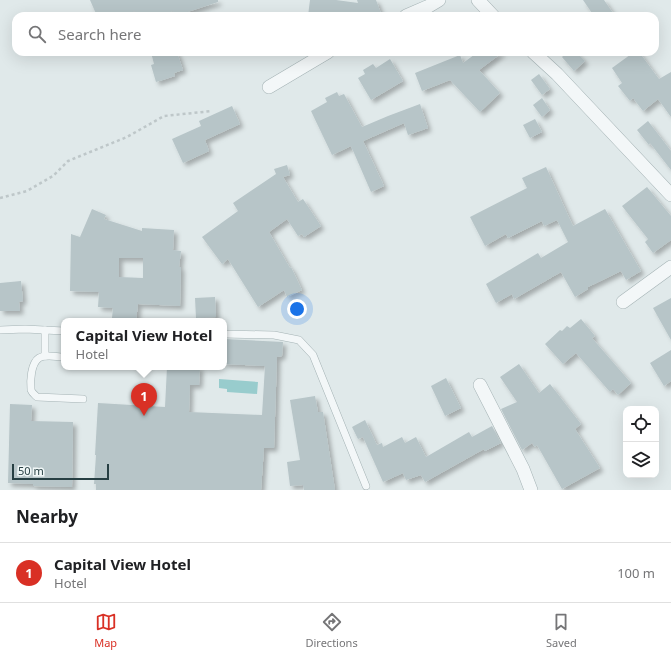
<!DOCTYPE html>
<style>
:root{--surface:#fff;--page:#f2f2f2;--text:#202124;--muted:#757577;--line:#e0e0e0;--accent:#d93025}
body{margin:0;font-family:"Noto Sans",sans-serif;background:var(--page);color:var(--text)}
.controls{position:absolute;right:12px;bottom:12px;display:grid;overflow:hidden;border-radius:8px;box-shadow:0 4px 16px #0002}
.controls button{width:36px;height:36px;display:grid;place-items:center;padding:0;border:0;border-bottom:1px solid var(--line);background:var(--surface);color:var(--text);font:20px sans-serif}
.scale{position:absolute;left:12px;bottom:10px;width:97px;box-sizing:border-box;padding-left:4px;border:2px solid #273f43;border-top:0;font-size:11px;line-height:14px;white-space:nowrap;color:#273f43;-webkit-text-stroke:3px #f0f7f7;paint-order:stroke}
.you{position:absolute;left:297px;top:309px;width:14px;height:14px;margin:-10px;border:3px solid #fff;border-radius:50%;background:#1a73e8;box-shadow:0 0 0 6px #1a73e833}
.badge{display:grid;place-items:center;width:26px;height:26px;border-radius:50%;background:var(--accent);color:#fff;font-size:13px;font-weight:700}
.pin{position:absolute;translate:-50% -33px;filter:drop-shadow(0 1px 2px #0008)}
.pin::after{content:'';position:absolute;top:21px;width:14px;height:12px;background:inherit;clip-path:polygon(0 0,100% 0,50% 100%)}
.popup{position:absolute;left:61px;top:318px;width:166px;height:52px;box-sizing:border-box;display:grid;place-content:center;border-radius:8px;background:var(--surface);filter:drop-shadow(0 1px 3px #0005);font-size:13px;white-space:nowrap;color:var(--muted)}
.popup b{font-size:15px;color:var(--text)}
.popup::after{content:'';position:absolute;left:50%;top:100%;margin-left:-8px;border:8px solid transparent;border-top-color:var(--surface)}
.list{margin:0;padding:0;list-style:none}
h2{display:flex;justify-content:space-between;align-items:center;height:52px;margin:0;padding:0 16px;font-size:17px}
h2 small{font-size:13px;font-weight:400;color:var(--muted)}
.list li{display:grid;grid-template-columns:26px 1fr auto;gap:12px;align-items:center;box-sizing:border-box;height:60px;padding:0 16px;border-top:1px solid var(--line)}
.list b{display:block;font-size:15px;white-space:nowrap}
.list p{margin:0;font-size:13px;white-space:nowrap;color:var(--muted)}
.list em{font-size:13px;font-style:normal;color:var(--muted)}
.icon{flex:none;width:22px;height:22px;fill:none;stroke:currentColor;stroke-width:2;stroke-linecap:round;stroke-linejoin:round}
.map{position:relative;flex:none;width:671px;height:490px;overflow:hidden}
.search{position:absolute;background:var(--surface);box-shadow:0 4px 16px #0002;left:12px;right:12px;top:12px;height:44px;display:flex;align-items:center;gap:10px;box-sizing:border-box;padding:0 14px;border-radius:12px;color:var(--muted);font-size:15px}
.sheet{height:112px;background:var(--surface)}
nav{display:flex;justify-content:space-around;align-items:center;box-sizing:border-box;height:56px;border-top:1px solid var(--line);background:var(--surface);font-size:11px;color:var(--muted)}
nav a{display:grid;justify-items:center;gap:2px}
nav .on{color:var(--accent)}
.map>svg:first-child{display:block}
</style>
<div class="map">
<svg width="671" height="490" viewBox="0 0 671 490">
<defs>
<filter id="shadow"><feDropShadow dx="3.5" dy="3.5" stdDeviation="2" flood-color="#0004"/></filter>
</defs>
<rect width="100%" height="100%" fill="#e0e9ea"/>
<polygon fill="#98cccd" points="219,379 258,382 257,394 227,392 227,389 219,388"/>
<g fill="#b7c5c8" fill-rule="evenodd" filter="url(#shadow)">
<polygon points="90,0 218,0 218,2 175,16 173,11 158,16 136,16 135,11 122,16 97,16"/>
<polygon points="310,0 336,0 358,3 357,0 376,0 382,16 308,16"/>
<polygon points="583,0 604,0 615,16 594,16"/>
<polygon points="151,52 177,52 183,70 174,73 175,76 156,82 151,65 154,64"/>
<polygon points="478,52 503,52 479,70 500,93 480,112 450,80 422,91 415,73 460,55 463,63"/>
<polygon points="567,52 576,52 585,61 574,71 562,57"/>
<polygon points="634,52 639,52 659,79 671,72 671,117 658,99 643,111 633,98 630,101 618,86 622,83 612,68"/>
<polygon points="390,59 403,81 371,100 358,78 365,74 363,70 373,64 376,68"/>
<polygon points="539,74 550,89 542,95 531,80"/>
<polygon points="337,92 339,96 344,94 362,127 388,116 420,104 428,128 408,135 404,123 363,141 384,186 371,192 351,146 332,155 311,111 327,102 325,98"/>
<polygon points="542,98 550,110 542,117 533,105"/>
<polygon points="232,106 240,124 205,140 209,151 183,163 172,139 201,126 199,121"/>
<polygon points="535,119 542,132 530,138 523,125"/>
<polygon points="648,121 671,151 671,170 650,143 649,145 637,130"/>
<polygon points="287,165 290,175 283,177 298,202 303,199 321,226 304,237 302,234 298,236 287,219 269,232 290,268 291,267 302,290 287,297 284,290 258,307 228,259 222,264 202,237 238,211 233,203 276,174 274,169"/>
<polygon points="546,167 573,226 605,209 641,271 626,280 621,271 588,287 588,289 575,297 561,272 514,299 512,294 496,303 486,284 538,253 541,258 568,242 557,220 544,226 542,221 508,238 506,234 485,246 470,217 527,188 522,178"/>
<polygon points="647,187 671,216 671,240 653,253 645,242 648,239 622,206"/>
<path d="M92,209l14,6 -2,4 38,12v-3l32,2 -1,20 8,1 -2,16h2l-1,39 -42,-2 -2,17 -24,-3 1,-10 -15,-1 1,-15 -29,-1 1,-57 9,3zM119,258h24v20l-24,-1z"/>
<polygon points="21,281 23,301 19,302 20,311 0,311 0,283"/>
<polygon points="215,297 216,317 196,318 195,298"/>
<polygon points="671,298 671,340 653,308"/>
<polygon points="581,319 595,336 592,338 631,383 618,395 613,389 610,392 576,353 563,364 545,344 560,330 562,331 567,326 570,328"/>
<polygon points="224,339 283,342 282,356 277,357 274,448 264,448 261,490 96,490 96,484 94,484 96,455 95,455 98,403 165,407 167,367 200,367 199,385 190,385 189,412 262,415 265,366 224,364"/>
<polygon points="671,350 671,381 664,386 650,363"/>
<polygon points="519,364 539,393 550,384 581,424 575,429 600,468 562,489 537,445 535,447 532,443 522,450 501,409 517,402 500,377"/>
<polygon points="446,378 461,408 445,416 431,386"/>
<polygon points="315,396 318,412 323,412 335,490 304,490 303,485 290,486 287,462 300,460 290,400"/>
<polygon points="10,404 32,405 31,421 73,422 72,487 33,486 33,484 8,483"/>
<polygon points="365,420 377,445 382,443 383,447 402,437 405,443 416,437 426,457 469,432 472,437 492,426 501,443 485,451 484,449 425,482 421,475 406,480 403,473 383,482 363,437 358,439 352,427"/>
</g>
<g fill="none" stroke-linecap="round" stroke-linejoin="round">
<g stroke="#a5b3b5" stroke-width="8">
<g id="service">
<polyline points="0,330 25,329 64,331"/>
<polyline points="45,330 45,356"/>
<polyline points="224,334 274,335 299,340 313,355 366,486"/>
<path d="M64,357c-8,0 -18,-3 -25,1 -8,5 -9,23 -8,32 1,3 4,5 6,7l46,2"/>
</g>
</g>
<g stroke="#a5b3b5" stroke-width="14">
<g id="minor">
<polyline points="478,0 493,16"/>
<polyline points="406,16 429,6 439,0"/>
<polyline points="533,52 557,74 671,195"/>
<polyline points="269,87 328,52"/>
<polyline points="623,302 671,267"/>
<polyline points="480,385 523,469 531,490"/>
</g>
</g>
<polyline stroke="#bec7c9" stroke-width="2.5" stroke-dasharray="3 3" stroke-linecap="butt" points="0,198 27,191 53,176 68,161 127,137 164,116 212,111"/>
<use href="#service" stroke="#f3f7f8" stroke-width="7"/>
<use href="#minor" stroke="#f3f7f8" stroke-width="13"/>
</g>
</svg>
<div class="controls">
<button><svg class="icon" aria-label="locate" viewBox="0 0 24 24"><circle cx="12" cy="12" r="6"/><path d="M12 2v4M12 18v4M2 12h4M18 12h4"/></svg></button>
<button><svg class="icon" aria-label="layers" viewBox="0 0 24 24"><path d="M12 4l9 5-9 5-9-5zM3 14l9 5 9-5"/></svg></button>
</div>
<div class="scale">50 m</div>
<div class="you"></div>
<div class="pin badge" style="left:144px;top:416px">1</div>
<div class="popup"><b>Capital View Hotel</b>Hotel</div>
<div class="search"><svg class="icon" aria-label="search" viewBox="0 0 24 24"><circle cx="10" cy="10" r="6"/><path d="M15 15l6 6"/></svg>Search here</div>
</div>
<section class="sheet">
<h2>Nearby<small></small></h2>
<ul class="list">
<li><span class="badge">1</span><div><b>Capital View Hotel</b><p>Hotel</p></div><em>100 m</em></li>
</ul>
</section>
<nav>
<a class="on"><svg class="icon" aria-label="map" viewBox="0 0 24 24"><path d="M3 6l6-2 6 2 6-2v14l-6 2-6-2-6 2zM9 4v14M15 6v14"/></svg>Map</a>
<a><svg class="icon" aria-label="directions" viewBox="0 0 24 24"><path d="M12 3l9 9-9 9-9-9zM9 14v-3h6M13 9l2 2-2 2"/></svg>Directions</a>
<a><svg class="icon" aria-label="saved" viewBox="0 0 24 24"><path d="M7 4h10v16l-5-4-5 4z"/></svg>Saved</a>
</nav>
